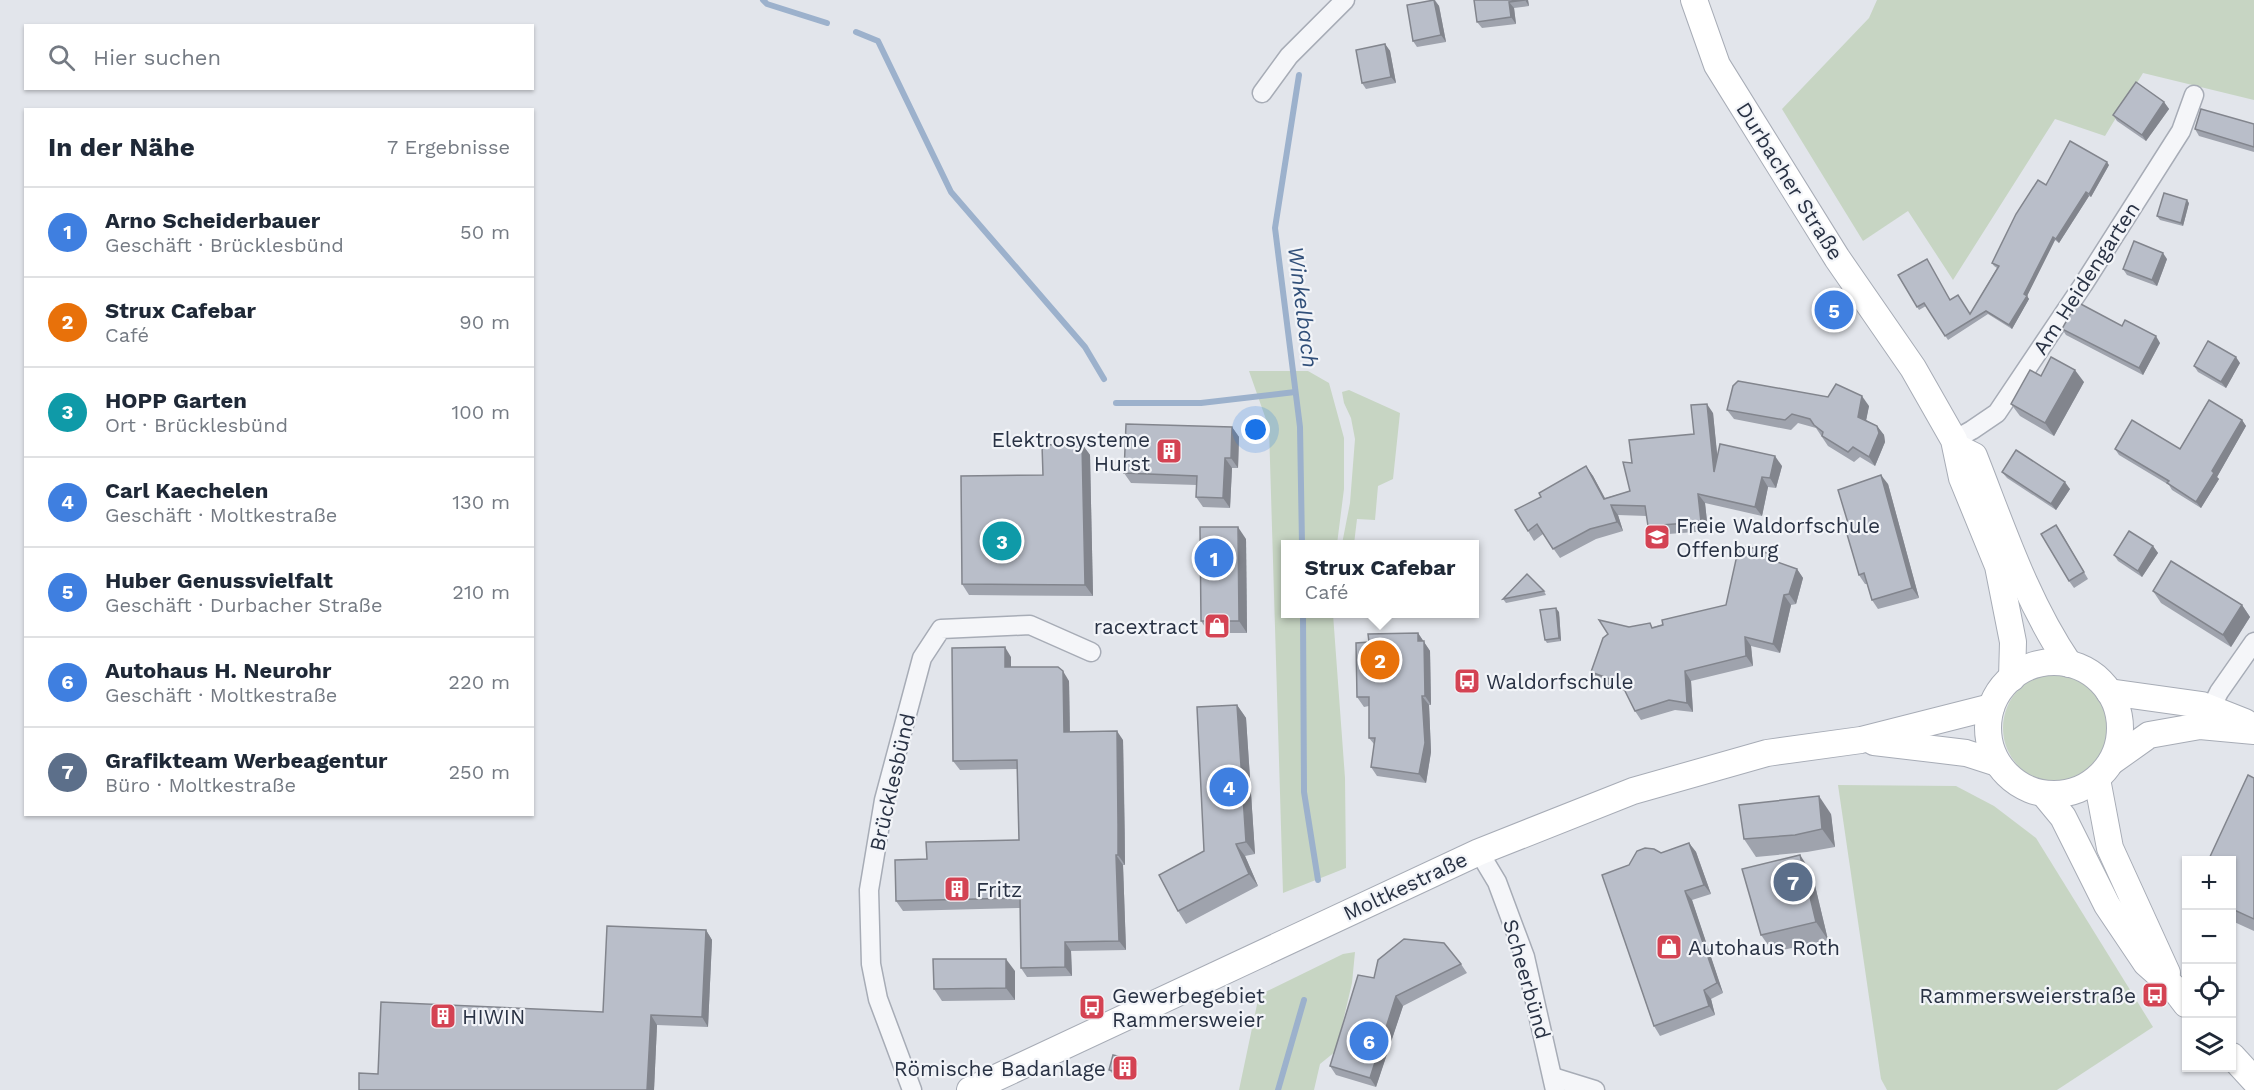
<!DOCTYPE html>
<html lang="de">
<meta charset="utf-8">
<style>
:root{--surface:#fff;--page:#f6f6f7;--text:#1f2937;--muted:#747a83;--line:#e0e1e3;--accent:#d44353}
body{margin:0;font-family:"Work Sans",sans-serif;background:var(--page);color:var(--text)}
.controls{position:absolute;right:18px;bottom:18px;display:grid;overflow:hidden;border-radius:0px;box-shadow:0 2px 4px #0004}
.controls button{width:54px;height:54px;display:grid;place-items:center;padding:0;border:0;border-bottom:2px solid var(--line);background:var(--surface);color:var(--text);font:30px sans-serif}
.you{position:absolute;left:1256px;top:430px;width:21px;height:21px;margin:-15px;border:4px solid #fff;border-radius:50%;background:#1a73e8;box-shadow:0 0 0 9px #1a73e833}
.badge{display:grid;place-items:center;width:39px;height:39px;border-radius:50%;background:var(--accent);color:#fff;font-size:20px;font-weight:700}
.pin{position:absolute;translate:-50% -50%;border:3px solid #fff;box-shadow:0 2px 6px #0006}
.popup{position:absolute;left:1281px;top:540px;width:198px;height:78px;box-sizing:border-box;display:grid;place-content:center;border-radius:0px;background:var(--surface);filter:drop-shadow(0 2px 4px #0005);font-size:20px;white-space:nowrap;color:var(--muted)}
.popup b{font-size:22px;color:var(--text)}
.popup::after{content:'';position:absolute;left:50%;top:100%;margin-left:-12px;border:12px solid transparent;border-top-color:var(--surface)}
.list{margin:0;padding:0;list-style:none}
h2{display:flex;justify-content:space-between;align-items:center;height:78px;margin:0;padding:0 24px;font-size:26px}
h2 small{font-size:20px;font-weight:400;color:var(--muted)}
.list li{display:grid;grid-template-columns:39px 1fr auto;gap:18px;align-items:center;box-sizing:border-box;height:90px;padding:0 24px;border-top:2px solid var(--line)}
.list b{display:block;font-size:22px;white-space:nowrap}
.list p{margin:0;font-size:20px;white-space:nowrap;color:var(--muted)}
.list em{font-size:20px;font-style:normal;color:var(--muted)}
.icon{flex:none;width:33px;height:33px;fill:none;stroke:currentColor;stroke-width:2;stroke-linecap:round;stroke-linejoin:round}
.map{position:relative;flex:none;width:2254px;height:1090px;overflow:hidden}
.search{position:absolute;background:var(--surface);box-shadow:0 2px 4px #0004;left:24px;top:24px;width:510px;height:66px;display:flex;align-items:center;gap:15px;box-sizing:border-box;padding:0 21px;border-radius:0px;color:var(--muted);font-size:22px}
.panel{position:absolute;background:var(--surface);box-shadow:0 2px 4px #0004;left:24px;top:108px;width:510px;height:708px;border-radius:0px}
.map>svg:first-child{display:block}
</style>
<div class="map">
<svg width="2254" height="1090" viewBox="0 0 2254 1090">
<rect width="100%" height="100%" fill="#e2e5eb"/>
<g fill="#c7d5c3">
<polygon points="1877,0 2254,0 2254,100 2143,73 2105,136 2055,119 1953,280 1908,211 1863,241 1782,109 1869,18"/>
<polygon points="1249,371 1308,371 1329,383 1344,438 1344,489 1337,544 1286,544 1286,614 1333,614 1345,778 1346,868 1283,893 1269,428"/>
<polygon points="1349,390 1400,413 1393,479 1378,486 1375,520 1357,519 1354,544 1342,544 1350,503 1355,439 1351,418 1344,403 1342,392"/>
<circle cx="2058" cy="728" r="55"/>
<polygon points="1838,785 1956,786 1994,806 2036,838 2153,1027 2057,1090 1887,1090 1881,1079"/>
<polygon points="1355,952 1352,983 1336,1051 1320,1064 1314,1090 1239,1090 1259,995 1343,954"/>
</g>
<g fill="none" stroke-linecap="round" stroke-linejoin="round">
<g stroke="#9cb1cc" stroke-width="6">
<polyline points="763,0 767,4 827,23"/>
<polyline points="856,32 878,41 951,192 1085,347 1104,379"/>
<polyline points="1299,75 1275,228 1300,427 1302,544"/>
<polyline points="1116,403 1201,403 1295,392"/>
<polyline points="1303,614 1304,792 1318,880"/>
<polyline points="1278,1090 1304,1000"/>
</g>
<g stroke="#a7acb6" stroke-width="21">
<g id="street">
<polyline points="1262,93 1289,56 1345,0"/>
<polyline points="1954,440 1972,430 1997,413 2083,285 2181,131 2194,95"/>
<polyline points="2211,708 2219,692 2254,642"/>
<polyline points="1479,852 1497,882 1525,957 1555,1090"/>
<polyline points="1553,1077 1595,1090"/>
<polyline points="912,1090 878,999 871,964 869,890 884,800 922,658 941,629 1030,625 1091,652"/>
</g>
</g>
<g stroke="#a7acb6" stroke-width="28">
<g id="secondary">
<polyline points="1694,0 1717,65 1837,258 1913,368 1954,440 1962,478 1998,566 2013,642 2012,678"/>
<path d="M1956,447l18,9c28,71 52,145 95,208"/>
<circle cx="2054" cy="728" r="66"/>
<polyline points="2109,692 2202,705 2245,722"/>
<polyline points="1874,742 1966,753 1997,763"/>
<polyline points="2111,762 2149,735 2200,726 2254,731"/>
<polyline points="2097,779 2110,848 2167,973"/>
<polyline points="2044,794 2063,817 2107,905 2146,963 2173,987 2186,1004"/>
<polyline points="2232,1056 2254,1080"/>
<polyline points="970,1090 1479,852 1633,791 1767,753 1861,740 1991,707"/>
</g>
</g>
<use href="#street" stroke="#f5f6f9" stroke-width="18"/>
<use href="#secondary" stroke="#fff" stroke-width="26"/>
</g>
<g fill="#9fa3ad">
<polygon points="1435,0 1439,6 1446,42 1417,47 1413,41"/>
<polygon points="1474,0 1528,0 1529,6 1514,8 1516,24 1482,28 1477,22"/>
<polygon points="1385,44 1390,51 1396,83 1366,89 1362,83"/>
<polygon points="2164,102 2169,109 2146,141 2117,121 2113,115"/>
<polygon points="2254,124 2254,152 2199,136 2195,129"/>
<polygon points="2109,165 2091,197 2089,196 2059,243 2055,240 2027,296 2029,299 2012,329 1988,314 1948,340 1926,306 1919,310 1898,275 1951,300 1970,314 1997,268 1994,266 1992,263 2046,185"/>
<polygon points="2189,203 2183,226 2160,220 2157,216"/>
<polygon points="2167,259 2157,286 2127,275 2123,269"/>
<polygon points="2062,329 2160,343 2143,375 2066,335"/>
<polygon points="2240,363 2226,388 2198,372 2194,366"/>
<polygon points="2041,376 2084,382 2054,436 2020,416 2011,404"/>
<polygon points="1869,406 1866,420 1877,426 1884,435 1885,442 1875,466 1860,457 1854,462 1828,446 1816,428 1798,423 1791,430 1734,419 1727,410"/>
<polygon points="1713,413 1717,455 1782,466 1776,488 1768,487 1762,516 1705,503 1708,531 1655,535 1648,526 1647,516 1618,515 1623,531 1596,539 1560,558 1543,534 1534,541 1528,531 1541,497 1586,466 1593,476 1605,498 1630,491 1632,463 1694,434"/>
<polygon points="2242,420 2246,426 2217,477 2219,479 2201,508 2172,490 2169,485 2119,455 2115,449 2180,449"/>
<polygon points="1232,427 1239,437 1238,468 1232,468 1230,508 1203,507 1196,497 1197,485 1131,483 1124,473"/>
<polygon points="1082,444 1090,455 1093,596 969,595 962,584"/>
<polygon points="2002,472 2070,489 2056,510 2007,478"/>
<polygon points="1888,484 1919,598 1878,609 1872,600 1867,584 1865,584 1859,575 1848,523"/>
<polygon points="2061,532 2088,579 2074,588 2069,581"/>
<polygon points="1246,539 1247,633 1209,633 1201,621"/>
<polygon points="2153,546 2158,553 2142,577 2118,561 2114,555"/>
<polygon points="1773,561 1797,569 1803,578 1796,604 1791,605 1780,653 1751,646 1753,666 1691,681 1693,712 1675,710 1641,720 1635,711 1625,691 1598,682 1591,672 1629,627 1653,627 1726,605"/>
<polygon points="1544,591 1546,595 1506,603 1503,599"/>
<polygon points="2153,591 2242,605 2250,617 2231,647 2161,603"/>
<polygon points="1559,612 1561,641 1547,643 1545,640"/>
<polygon points="1418,633 1430,651 1431,705 1429,705 1431,752 1426,783 1377,776 1371,767 1374,744 1369,738 1369,706 1364,707 1357,697 1369,642"/>
<polygon points="1011,657 1011,667 1069,681 1070,732 1123,740 1125,833 1125,865 1123,865 1126,950 1071,951 1072,976 1027,977 1021,968 1020,908 903,911 896,901 927,859 1019,840 1017,769 960,770 953,761"/>
<polygon points="1237,705 1246,718 1255,854 1245,856 1258,886 1186,924 1178,911 1204,851"/>
<polygon points="2254,778 2254,931 2232,921 2232,861"/>
<polygon points="1831,814 1835,847 1807,852 1756,857 1744,839"/>
<polygon points="1689,843 1696,852 1711,894 1692,900 1723,993 1711,999 1715,1015 1660,1036 1654,1026 1661,853"/>
<polygon points="1812,873 1828,940 1773,952 1761,935"/>
<polygon points="706,930 712,940 708,1027 657,1025 654,1090 359,1090 378,1074 603,1012"/>
<polygon points="1461,964 1467,973 1403,1006 1376,1087 1336,1075 1330,1066 1374,978"/>
<polygon points="1015,971 1015,1000 942,1001 934,989"/>
<polygon points="1138,1063 1134,1078 1112,1073 1109,1070"/>
</g>
<g fill="#82858d">
<polygon points="1434,0 1439,6 1446,42 1441,35"/>
<polygon points="1525,0 1528,0 1529,6"/>
<polygon points="1509,2 1514,8 1516,24 1511,17"/>
<polygon points="1385,44 1390,51 1396,83 1391,77"/>
<polygon points="2164,102 2169,109 2146,141 2142,135"/>
<polygon points="2107,162 2109,165 2091,197 2089,194"/>
<polygon points="2086,192 2089,196 2059,243 2056,239"/>
<polygon points="2187,200 2189,203 2183,226 2181,223"/>
<polygon points="2053,237 2055,240 2027,296 2029,299 2012,329 2009,325 2024,294"/>
<polygon points="2163,253 2167,259 2157,286 2152,280"/>
<polygon points="2156,336 2160,343 2143,375 2139,368"/>
<polygon points="2236,357 2240,363 2226,388 2221,382"/>
<polygon points="2075,370 2084,382 2054,436 2045,423"/>
<polygon points="1862,396 1869,406 1865,426 1858,417"/>
<polygon points="1707,404 1713,413 1720,482 1714,472"/>
<polygon points="2242,420 2246,426 2217,477 2219,479 2201,508 2196,502 2212,471"/>
<polygon points="1877,426 1884,435 1885,442 1875,466 1869,457"/>
<polygon points="1232,427 1239,437 1238,468 1231,458"/>
<polygon points="1082,444 1090,455 1093,596 1085,585"/>
<polygon points="1775,456 1782,466 1776,488 1770,478"/>
<polygon points="1225,458 1232,468 1230,508 1223,498"/>
<polygon points="1586,466 1593,476 1610,508 1604,499"/>
<polygon points="1881,475 1888,484 1919,598 1912,588"/>
<polygon points="1762,477 1768,487 1762,516 1755,507"/>
<polygon points="2065,482 2070,489 2056,510 2051,504"/>
<polygon points="1698,494 1705,503 1708,531 1701,522"/>
<polygon points="1611,505 1618,515 1623,531 1617,522"/>
<polygon points="1238,527 1246,539 1247,633 1239,621"/>
<polygon points="2153,546 2158,553 2142,577 2138,571"/>
<polygon points="1797,569 1803,578 1796,604 1789,594"/>
<polygon points="1784,595 1791,605 1780,653 1773,644"/>
<polygon points="2242,605 2250,617 2231,647 2223,635"/>
<polygon points="1556,608 1559,612 1561,641 1559,638"/>
<polygon points="1418,633 1430,651 1431,705 1425,696 1418,641"/>
<polygon points="1745,637 1751,646 1753,666 1746,656"/>
<polygon points="1005,647 1011,657 1011,677 1005,667"/>
<polygon points="1063,671 1069,681 1070,741 1064,732"/>
<polygon points="1685,671 1691,681 1693,712 1687,703"/>
<polygon points="1422,696 1429,705 1431,752 1426,783 1419,774"/>
<polygon points="1237,705 1246,718 1255,854 1246,842"/>
<polygon points="1117,731 1123,740 1125,865 1118,855"/>
<polygon points="1819,796 1831,814 1835,847 1822,829"/>
<polygon points="1689,843 1696,852 1711,894 1704,885"/>
<polygon points="1236,844 1245,856 1258,886 1249,874"/>
<polygon points="1116,855 1123,865 1126,950 1119,941"/>
<polygon points="1800,855 1812,873 1828,940 1816,922"/>
<polygon points="1685,891 1692,900 1723,993 1717,983"/>
<polygon points="706,930 712,940 708,1027 702,1017"/>
<polygon points="1065,942 1071,951 1072,976 1065,967"/>
<polygon points="1006,959 1015,971 1015,1000 1006,988"/>
<polygon points="1704,990 1711,999 1715,1015 1709,1006"/>
<polygon points="1396,996 1403,1006 1376,1087 1370,1078"/>
<polygon points="651,1015 657,1025 654,1090 647,1090"/>
<polygon points="1135,1060 1138,1063 1134,1078 1132,1075"/>
</g>
<g fill="#b9bec9" stroke="#82858d" stroke-width="1.5">
<polygon points="1434,0 1441,35 1413,41 1407,5"/>
<polygon points="1474,0 1525,0 1509,2 1511,17 1477,22"/>
<polygon points="1385,44 1391,77 1362,83 1356,50"/>
<polygon points="2136,82 2164,102 2142,135 2113,115"/>
<polygon points="2201,109 2254,124 2254,147 2195,129"/>
<polygon points="2070,141 2107,162 2089,194 2086,192 2056,239 2053,237 2024,294 2027,296 2009,325 1986,311 1945,336 1924,303 1917,307 1898,275 1927,259 1950,300 1958,295 1970,314 1999,266 1992,263 2016,214 2038,180 2046,185"/>
<polygon points="2164,193 2187,200 2181,223 2157,216"/>
<polygon points="2134,241 2163,253 2152,280 2123,269"/>
<polygon points="2077,302 2122,326 2125,320 2156,336 2139,368 2062,329"/>
<polygon points="2208,341 2236,357 2221,382 2194,366"/>
<polygon points="2051,357 2075,370 2045,423 2011,404 2030,370 2041,376"/>
<polygon points="1738,381 1828,397 1836,384 1862,396 1858,417 1877,426 1879,433 1869,457 1853,447 1848,452 1822,436 1823,432 1814,425 1810,419 1792,414 1785,420 1727,410 1733,386"/>
<polygon points="2209,400 2242,420 2212,471 2214,473 2196,502 2167,483 2169,481 2115,449 2132,420 2180,449"/>
<polygon points="1707,404 1714,472 1720,444 1775,456 1770,478 1762,477 1755,507 1698,494 1701,522 1648,526 1645,506 1611,505 1617,522 1590,529 1553,549 1537,524 1528,531 1515,510 1541,497 1539,493 1586,466 1604,499 1630,491 1623,462 1632,463 1629,440 1694,434 1691,405"/>
<polygon points="1126,424 1232,427 1231,458 1225,458 1223,498 1196,497 1197,476 1124,473"/>
<polygon points="1082,444 1085,585 962,584 961,476 1043,475 1042,445"/>
<polygon points="2016,450 2065,482 2051,504 2002,472"/>
<polygon points="1881,475 1912,588 1872,600 1864,573 1859,575 1844,524 1848,523 1838,490"/>
<polygon points="2056,525 2084,572 2069,581 2041,534"/>
<polygon points="1200,527 1238,527 1239,621 1201,621"/>
<polygon points="2129,531 2153,546 2138,571 2114,555"/>
<polygon points="1739,546 1760,549 1769,555 1769,559 1797,569 1789,594 1784,595 1773,644 1745,637 1746,656 1685,671 1687,703 1669,700 1635,711 1621,683 1591,672 1603,638 1608,634 1599,620 1629,627 1650,623 1652,628 1663,625 1662,620 1726,605"/>
<polygon points="2171,561 2242,605 2223,635 2153,591"/>
<polygon points="1527,574 1544,591 1503,599"/>
<polygon points="1556,608 1559,638 1545,640 1540,610"/>
<polygon points="1418,633 1418,641 1424,641 1425,696 1422,696 1425,743 1419,774 1371,767 1375,738 1369,738 1369,697 1357,697 1356,643 1369,642 1368,634"/>
<polygon points="1005,647 1005,667 1058,667 1063,671 1064,732 1117,731 1118,824 1118,855 1116,855 1119,941 1065,942 1065,967 1021,968 1020,898 896,901 895,860 927,859 926,842 1019,840 1017,760 953,761 952,648"/>
<polygon points="1237,705 1246,842 1236,844 1249,874 1178,911 1159,875 1204,851 1197,707"/>
<polygon points="2248,775 2254,778 2254,919 2232,909 2232,861 2208,861"/>
<polygon points="1819,796 1822,829 1795,835 1744,839 1739,805"/>
<polygon points="1689,843 1704,885 1685,891 1717,983 1704,990 1709,1006 1654,1026 1602,875 1629,865 1637,851 1645,848 1654,849 1661,853"/>
<polygon points="1800,855 1816,922 1761,935 1742,869"/>
<polygon points="607,926 706,930 702,1017 651,1015 647,1090 359,1090 359,1073 378,1074 381,1002 603,1012"/>
<polygon points="1404,939 1444,943 1461,964 1396,996 1370,1078 1330,1066 1358,975 1374,978 1378,960"/>
<polygon points="933,959 1006,959 1006,988 934,989"/>
<polygon points="1113,1055 1135,1060 1132,1075 1109,1070"/>
</g>
<defs>
<g id="building-square" transform="scale(1.35)"><rect x="-9" y="-9" width="18" height="18" rx="4" fill="#d44353" stroke="#f2f4f8"/><path d="M-4-6H4V6H1V3H-1V6H-4ZM-2.5-4.3h1.7v1.8h-1.7ZM.8-4.3h1.7v1.8H.8ZM-2.5-1h1.7V.8h-1.7ZM.8-1h1.7V.8H.8Z" fill="#fff"/></g>
<g id="school-square" transform="scale(1.35)"><rect x="-9" y="-9" width="18" height="18" rx="4" fill="#d44353" stroke="#f2f4f8"/><path d="M0-5L7-2L0 1L-7-2ZM-4 1L0 2.5L4 1V4Q0 6-4 4Z" fill="#fff"/></g>
<g id="shop-square" transform="scale(1.35)"><rect x="-9" y="-9" width="18" height="18" rx="4" fill="#d44353" stroke="#f2f4f8"/><path d="M-5-2.5h2.3a2.7 3.5 0 0 1 5.4 0H5L5.5 6h-11ZM-1.5-2.5h3a1.5 2.3 0 0 0-3 0Z" fill="#fff"/></g>
<g id="bus-square" transform="scale(1.35)"><rect x="-9" y="-9" width="18" height="18" rx="4" fill="#d44353" stroke="#f2f4f8"/><path d="M-5-6H5V4H4V6H2V4H-2V6H-4V4H-5ZM-3.5-4V0h7V-4ZM-3.5 1.2v1.5H-2V1.2ZM2 1.2v1.5H3.5V1.2Z" fill="#fff"/></g>
</defs>
<g fill-rule="evenodd">
<use href="#building-square" x="1169" y="451"/>
<use href="#school-square" x="1657" y="537"/>
<use href="#shop-square" x="1217" y="626"/>
<use href="#bus-square" x="1467" y="681"/>
<use href="#building-square" x="957" y="889"/>
<use href="#shop-square" x="1669" y="947"/>
<use href="#bus-square" x="2155" y="995"/>
<use href="#bus-square" x="1092" y="1007"/>
<use href="#building-square" x="443" y="1016"/>
<use href="#building-square" x="1125" y="1068"/>
</g>
<g text-anchor="middle" dominant-baseline="central" stroke-width="4.5" stroke-linejoin="round" paint-order="stroke">
<g font-size="21" fill="#293244" stroke="#f2f4f8">
<text transform="translate(1790 181) rotate(58)">Durbacher Straße</text>
<text transform="translate(2086 278) rotate(-57)">Am Heidengarten</text>
<text transform="translate(892 782) rotate(-77)">Brücklesbünd</text>
<text transform="translate(1405 886) rotate(-25)">Moltkestraße</text>
<text transform="translate(1527 979) rotate(74)">Scheerbünd</text>
</g>
<g font-size="21" fill="#293244" stroke="#f2f4f8" text-anchor="start">
<text x="1150" y="439" text-anchor="end">Elektrosysteme<tspan x="1150" dy="24">Hurst</tspan></text>
<text x="1676" y="525">Freie Waldorfschule<tspan x="1676" dy="24">Offenburg</tspan></text>
<text x="1198" y="626" text-anchor="end">racextract</text>
<text x="1486" y="681">Waldorfschule</text>
<text x="976" y="889">Fritz</text>
<text x="1688" y="947">Autohaus Roth</text>
<text x="1112" y="995">Gewerbegebiet<tspan x="1112" dy="24">Rammersweier</tspan></text>
<text x="2136" y="995" text-anchor="end">Rammersweierstraße</text>
<text x="462" y="1016">HIWIN</text>
<text x="1106" y="1068" text-anchor="end">Römische Badanlage</text>
</g>
<g font-size="22" font-style="italic" fill="#314f79" stroke="#f2f4f8">
<text transform="translate(1303 307) rotate(83)">Winkelbach</text>
</g>
</g>
</svg>
<div class="controls">
<button>+</button>
<button>−</button>
<button><svg class="icon" aria-label="locate" viewBox="0 0 24 24"><circle cx="12" cy="12" r="6"/><path d="M12 2v4M12 18v4M2 12h4M18 12h4"/></svg></button>
<button><svg class="icon" aria-label="layers" viewBox="0 0 24 24"><path d="M12 4l9 5-9 5-9-5zM3 14l9 5 9-5"/></svg></button>
</div>
<div class="you"></div>
<div class="pin badge" style="left:1214px;top:558px;background:#3f7fe0">1</div>
<div class="pin badge" style="left:1380px;top:660px;background:#e8710a">2</div>
<div class="popup"><b>Strux Cafebar</b>Café</div>
<div class="pin badge" style="left:1002px;top:541px;background:#0f9aa8">3</div>
<div class="pin badge" style="left:1229px;top:787px;background:#3f7fe0">4</div>
<div class="pin badge" style="left:1834px;top:310px;background:#3f7fe0">5</div>
<div class="pin badge" style="left:1369px;top:1041px;background:#3f7fe0">6</div>
<div class="pin badge" style="left:1793px;top:882px;background:#5c6f8a">7</div>
<div class="search"><svg class="icon" aria-label="search" viewBox="0 0 24 24"><circle cx="10" cy="10" r="6"/><path d="M15 15l6 6"/></svg>Hier suchen</div>
<section class="panel">
<h2>In der Nähe<small>7 Ergebnisse</small></h2>
<ul class="list">
<li><span class="badge" style="background:#3f7fe0">1</span><div><b>Arno Scheiderbauer</b><p>Geschäft · Brücklesbünd</p></div><em>50 m</em></li>
<li><span class="badge" style="background:#e8710a">2</span><div><b>Strux Cafebar</b><p>Café</p></div><em>90 m</em></li>
<li><span class="badge" style="background:#0f9aa8">3</span><div><b>HOPP Garten</b><p>Ort · Brücklesbünd</p></div><em>100 m</em></li>
<li><span class="badge" style="background:#3f7fe0">4</span><div><b>Carl Kaechelen</b><p>Geschäft · Moltkestraße</p></div><em>130 m</em></li>
<li><span class="badge" style="background:#3f7fe0">5</span><div><b>Huber Genussvielfalt</b><p>Geschäft · Durbacher Straße</p></div><em>210 m</em></li>
<li><span class="badge" style="background:#3f7fe0">6</span><div><b>Autohaus H. Neurohr</b><p>Geschäft · Moltkestraße</p></div><em>220 m</em></li>
<li><span class="badge" style="background:#5c6f8a">7</span><div><b>Grafikteam Werbeagentur</b><p>Büro · Moltkestraße</p></div><em>250 m</em></li>
</ul>
</section>
</div>
